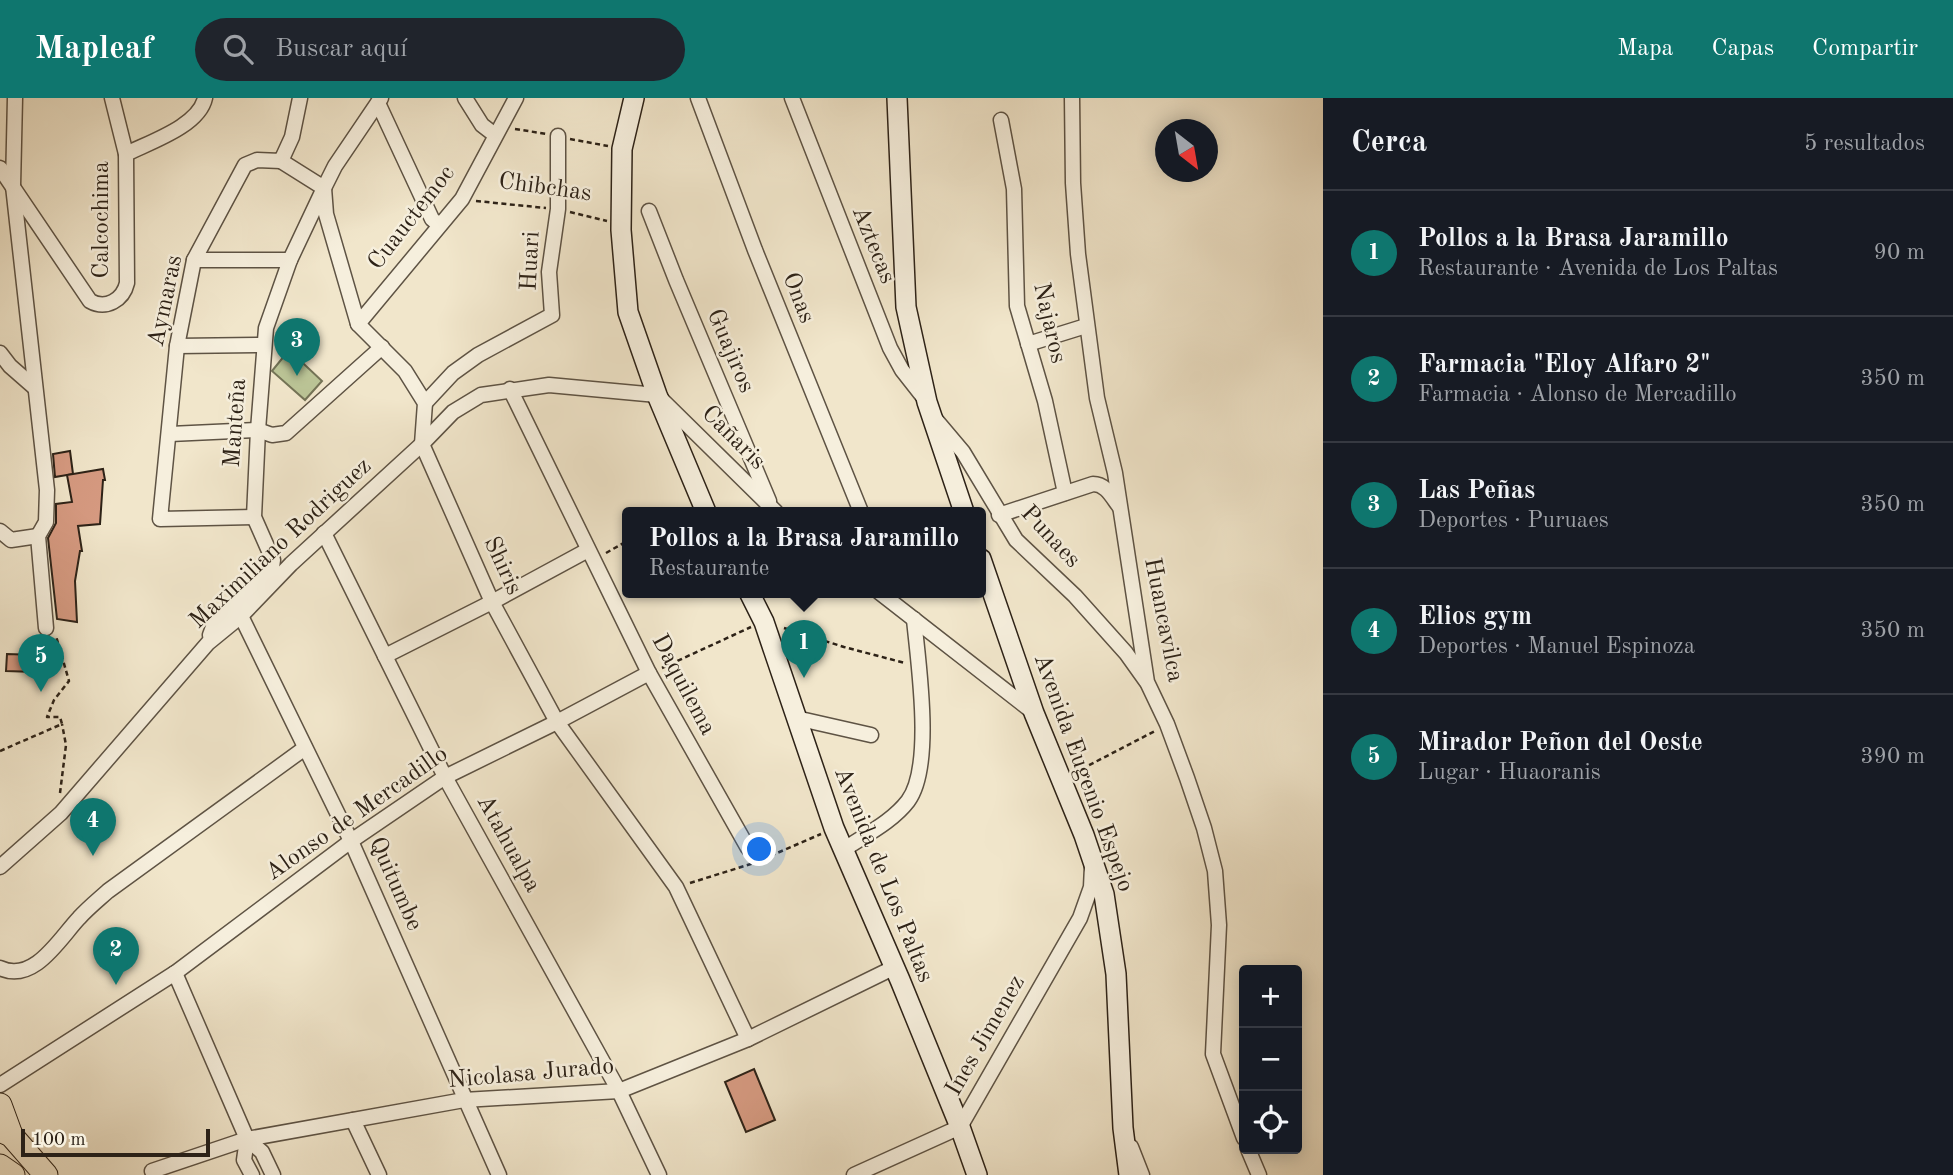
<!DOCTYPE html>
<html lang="es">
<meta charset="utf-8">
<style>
:root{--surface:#171b24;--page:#20242c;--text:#f1f3f6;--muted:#9ea1a6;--line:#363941;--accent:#0f766e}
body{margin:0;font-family:"Old Standard TT",serif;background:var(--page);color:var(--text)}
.controls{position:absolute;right:21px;bottom:21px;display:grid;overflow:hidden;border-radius:7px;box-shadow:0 4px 18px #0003}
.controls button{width:63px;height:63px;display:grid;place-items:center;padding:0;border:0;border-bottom:2px solid var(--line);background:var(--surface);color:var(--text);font:35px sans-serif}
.compass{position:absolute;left:1155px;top:21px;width:63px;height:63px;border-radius:50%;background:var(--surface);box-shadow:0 4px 18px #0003;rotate:149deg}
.scale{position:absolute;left:21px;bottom:18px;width:189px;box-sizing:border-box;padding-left:7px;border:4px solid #2d2217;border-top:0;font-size:19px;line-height:24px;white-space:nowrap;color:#2d2217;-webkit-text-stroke:5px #f6efdd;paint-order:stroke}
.you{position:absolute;left:760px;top:752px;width:24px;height:24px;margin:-18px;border:5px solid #fff;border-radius:50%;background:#1a73e8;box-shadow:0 0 0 10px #1a73e833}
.badge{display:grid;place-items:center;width:46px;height:46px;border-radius:50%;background:var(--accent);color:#fff;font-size:23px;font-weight:700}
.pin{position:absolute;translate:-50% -58px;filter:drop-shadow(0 2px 4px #0008)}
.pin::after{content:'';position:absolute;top:37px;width:24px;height:21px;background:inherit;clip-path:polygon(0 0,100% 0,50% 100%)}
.popup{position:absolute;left:622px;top:409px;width:364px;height:91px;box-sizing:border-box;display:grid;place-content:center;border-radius:7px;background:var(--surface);filter:drop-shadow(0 2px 5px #0005);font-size:23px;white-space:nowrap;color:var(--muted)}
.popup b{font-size:26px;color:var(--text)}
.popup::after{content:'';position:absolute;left:50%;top:100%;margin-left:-14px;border:14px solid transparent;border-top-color:var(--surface)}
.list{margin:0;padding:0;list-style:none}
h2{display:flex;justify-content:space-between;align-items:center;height:91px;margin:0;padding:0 28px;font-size:30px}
h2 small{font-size:23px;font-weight:400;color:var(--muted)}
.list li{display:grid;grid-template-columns:46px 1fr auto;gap:21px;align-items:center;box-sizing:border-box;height:126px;padding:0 28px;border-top:2px solid var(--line)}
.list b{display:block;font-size:26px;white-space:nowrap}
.list p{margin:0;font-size:23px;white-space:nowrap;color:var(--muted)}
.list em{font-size:23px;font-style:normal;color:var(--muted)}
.icon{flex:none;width:38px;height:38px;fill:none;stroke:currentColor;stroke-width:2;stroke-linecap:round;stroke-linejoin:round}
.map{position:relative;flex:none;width:1323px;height:1077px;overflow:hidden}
header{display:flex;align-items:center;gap:42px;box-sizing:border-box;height:98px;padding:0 35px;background:var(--accent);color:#fff}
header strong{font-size:33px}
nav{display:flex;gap:38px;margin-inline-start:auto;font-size:24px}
.search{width:490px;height:63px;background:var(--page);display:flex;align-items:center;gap:18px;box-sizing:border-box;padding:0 24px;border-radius:38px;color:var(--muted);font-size:26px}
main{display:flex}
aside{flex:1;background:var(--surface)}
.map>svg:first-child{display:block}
</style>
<header>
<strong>Mapleaf</strong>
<div class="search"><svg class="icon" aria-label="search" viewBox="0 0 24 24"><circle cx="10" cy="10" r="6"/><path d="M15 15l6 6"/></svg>Buscar aquí</div>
<nav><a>Mapa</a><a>Capas</a><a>Compartir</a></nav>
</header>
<main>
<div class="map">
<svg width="1323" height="1077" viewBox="0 0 1323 1077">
<rect width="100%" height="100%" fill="#f1e6cb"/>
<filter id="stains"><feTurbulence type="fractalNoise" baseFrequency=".00286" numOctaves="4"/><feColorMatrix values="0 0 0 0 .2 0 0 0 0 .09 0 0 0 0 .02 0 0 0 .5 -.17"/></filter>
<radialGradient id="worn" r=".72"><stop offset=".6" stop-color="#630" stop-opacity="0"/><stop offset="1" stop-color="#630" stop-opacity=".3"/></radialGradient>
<polygon fill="#bbc496" stroke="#747356" stroke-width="2" points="289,252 322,283 305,302 272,273"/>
<g fill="#d69a81" stroke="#2d2217" stroke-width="2">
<polygon points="70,353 73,376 55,379 53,356"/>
<polygon points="103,371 105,382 103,382 100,426 78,428 82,453 80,453 75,483 77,524 57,521 48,440 56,425 56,406 72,404 67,377"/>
<polygon points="7,556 36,557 35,574 6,573"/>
<polygon points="754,971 775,1022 746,1034 725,984"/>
</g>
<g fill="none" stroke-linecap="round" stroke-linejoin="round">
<g stroke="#5e5344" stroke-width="17">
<g id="street">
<polyline points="15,0 13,88 47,392 46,424 38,438 46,530"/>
<polyline points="465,0 482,27 495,37"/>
<polyline points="698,0 755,152 861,414"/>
<polyline points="792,0 890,250 902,272 924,300"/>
<polyline points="1072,0 1073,85 1078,156 1097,300 1115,375 1147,584 1167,626 1187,680 1204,730 1215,773 1219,827 1213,956 1244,1040"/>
<polyline points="378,5 432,121 439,127"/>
<polyline points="1001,22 1014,91 1017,208 1045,303 1065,395"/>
<path d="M126,56c24,-12 73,-28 79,-56"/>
<polyline points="281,63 324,90"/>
<path d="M0,70l90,133c16,9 33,-1 37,-18l-1,-129 -14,-56"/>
<polyline points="324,90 326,116 358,226 405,273 425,305 422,346 492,504 557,624 676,789 748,941"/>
<polyline points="649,113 676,182 769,403"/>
<polyline points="194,162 290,162"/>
<polyline points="358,226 462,101 516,0"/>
<polyline points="1028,246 1086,228"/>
<polyline points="177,248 264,247"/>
<polyline points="0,255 10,268 34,289"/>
<polyline points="510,291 649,575 748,750"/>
<polyline points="425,305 453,275 478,257 552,217 549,174 558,111 558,38"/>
<polyline points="936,322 963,354 1016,442 1075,498 1126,555 1146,583"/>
<polyline points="170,336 258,332 272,337 286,335 382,249"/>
<path d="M999,417l94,-31c13,0 19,13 26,22"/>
<polyline points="254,419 160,421 177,248 194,162 245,67 257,62 281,63 292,39 300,0"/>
<polyline points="0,433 11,442 38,438"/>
<polyline points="324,435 445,679 619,993 659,1077"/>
<polyline points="879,494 1033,614"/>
<polyline points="241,518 351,743 499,1077"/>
<polyline points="210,537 213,529 272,469 273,462 254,419 258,332 266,230 290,162 324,90 335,68 381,0"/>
<polyline points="385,558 492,504 588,452"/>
<polyline points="796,620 871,637"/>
<path d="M843,752c22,-15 49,-28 65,-49 26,-35 10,-139 6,-182"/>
<polyline points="0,769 61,715 208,545 241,518 291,466 422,346 453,314 481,297 549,287 657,297 776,414"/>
<path d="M0,870c34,16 60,-30 79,-50 9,-10 19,-18 29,-27l197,-143"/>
<polyline points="175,875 247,1041 262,1054 273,1077"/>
<polyline points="0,987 175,875 351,743 445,679 557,624 649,575"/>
<polyline points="353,1022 379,1077"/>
<polyline points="247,1041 244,1062 252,1077"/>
<polyline points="1131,1049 1142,1077"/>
<polyline points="1248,1051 1259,1077"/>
<polyline points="152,1073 247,1041 464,1002 619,993 748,941 895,869"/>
<polyline points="854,1077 960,1029 1080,820 1091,789 1092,768"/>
</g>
</g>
<g stroke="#2d2217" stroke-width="22">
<g id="secondary">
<polyline points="634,0 622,51 621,132 628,214 657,297 706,414"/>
<polyline points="897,0 906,209 927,304 964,414"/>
<polyline points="981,461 1034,615 1084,737 1104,796 1116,876 1123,1030 1129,1077"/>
<polyline points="749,494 764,524 834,730 900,882 960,1029 977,1077"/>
</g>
</g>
<g stroke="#2d2217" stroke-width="25">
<g id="primary">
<polyline points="0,1007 11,1037"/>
<polyline points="0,1032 11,1037 46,1077"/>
<polyline points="0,1068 13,1077"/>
</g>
</g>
<g stroke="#2d2217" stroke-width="2.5" stroke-dasharray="5 3.5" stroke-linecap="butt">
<polyline points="515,31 547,36"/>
<polyline points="570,41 608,48"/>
<polyline points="476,103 546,110"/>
<polyline points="570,114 607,123"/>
<polyline points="682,414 688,410"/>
<polyline points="606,455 627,443"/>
<polyline points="784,530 844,549 905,565"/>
<polyline points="662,570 751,529"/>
<polyline points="0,653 62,626 60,619 47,619 54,602 69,583 56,538"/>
<polyline points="1074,675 1155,633"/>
<polyline points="60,695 66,647 62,626"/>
<polyline points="690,785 754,765 821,736"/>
</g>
<use href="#street" stroke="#f6efdd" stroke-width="14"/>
<use href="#secondary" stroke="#f6efdd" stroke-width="19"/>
<use href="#primary" stroke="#f1e6cb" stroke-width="23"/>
</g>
<g text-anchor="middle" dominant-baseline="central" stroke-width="5" stroke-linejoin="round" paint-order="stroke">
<g font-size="24" fill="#2d2217" stroke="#f6efdd">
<text transform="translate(545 90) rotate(8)">Chibchas</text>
<text transform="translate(412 120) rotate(-52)">Cuauctemoc</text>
<text transform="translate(102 122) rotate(-90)">Calcochima</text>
<text transform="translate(873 147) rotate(68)">Aztecas</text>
<text transform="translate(531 163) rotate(-87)">Huari</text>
<text transform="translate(798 200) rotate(69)">Onas</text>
<text transform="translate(166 203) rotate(-78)">Aymaras</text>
<text transform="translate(1049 225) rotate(77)">Najaros</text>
<text transform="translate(730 253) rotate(67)">Guajiros</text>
<text transform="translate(236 325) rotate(-86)">Manteña</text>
<text transform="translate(733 340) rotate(45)">Cañaris</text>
<text transform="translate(1050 439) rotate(47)">Punaes</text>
<text transform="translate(281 446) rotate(-43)">Maximiliano Rodriguez</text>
<text transform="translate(502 468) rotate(65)">Shiris</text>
<text transform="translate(1163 522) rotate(79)">Huancavilca</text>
<text transform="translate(683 587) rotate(62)">Daquilema</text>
<text transform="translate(1083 675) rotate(70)">Avenida Eugenio Espejo</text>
<text transform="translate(357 716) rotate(-35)">Alonso de Mercadillo</text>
<text transform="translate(508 746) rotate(61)">Atahualpa</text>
<text transform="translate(883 777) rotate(68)">Avenida de Los Paltas</text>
<text transform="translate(395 786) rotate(66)">Quitumbe</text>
<text transform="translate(986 938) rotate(-60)">Ines Jimenez</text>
<text transform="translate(531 976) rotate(-5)">Nicolasa Jurado</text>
</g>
</g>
<rect width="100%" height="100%" filter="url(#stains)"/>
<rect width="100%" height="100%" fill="url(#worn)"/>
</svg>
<div class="controls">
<button>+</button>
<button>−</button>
<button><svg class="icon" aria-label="locate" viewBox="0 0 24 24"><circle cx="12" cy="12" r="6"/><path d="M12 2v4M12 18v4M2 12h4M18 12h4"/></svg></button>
</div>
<svg class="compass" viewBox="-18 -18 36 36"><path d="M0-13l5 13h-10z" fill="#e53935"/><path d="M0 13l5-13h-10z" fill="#9ea1a6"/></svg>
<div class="scale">100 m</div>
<div class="you"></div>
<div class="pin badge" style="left:804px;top:580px">1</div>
<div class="popup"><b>Pollos a la Brasa Jaramillo</b>Restaurante</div>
<div class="pin badge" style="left:116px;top:887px">2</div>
<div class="pin badge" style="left:297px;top:278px">3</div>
<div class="pin badge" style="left:93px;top:758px">4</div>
<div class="pin badge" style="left:41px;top:594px">5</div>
</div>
<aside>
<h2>Cerca<small>5 resultados</small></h2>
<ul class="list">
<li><span class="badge">1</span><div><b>Pollos a la Brasa Jaramillo</b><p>Restaurante · Avenida de Los Paltas</p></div><em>90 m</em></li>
<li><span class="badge">2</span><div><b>Farmacia &quot;Eloy Alfaro 2&quot;</b><p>Farmacia · Alonso de Mercadillo</p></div><em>350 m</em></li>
<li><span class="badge">3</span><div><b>Las Peñas</b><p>Deportes · Puruaes</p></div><em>350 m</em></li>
<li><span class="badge">4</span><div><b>Elios gym</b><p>Deportes · Manuel Espinoza</p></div><em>350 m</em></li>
<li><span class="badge">5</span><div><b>Mirador Peñon del Oeste</b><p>Lugar · Huaoranis</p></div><em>390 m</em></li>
</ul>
</aside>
</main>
